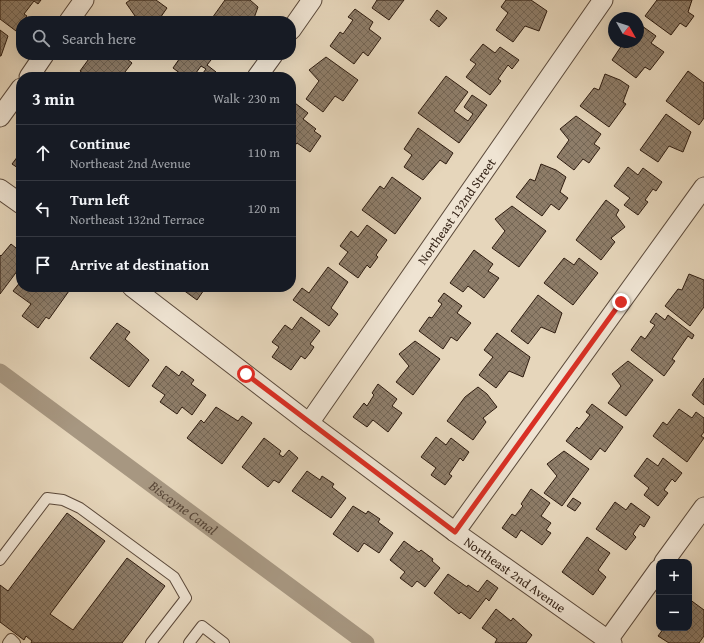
<!DOCTYPE html>
<meta charset="utf-8">
<style>
:root{--surface:#171b24;--page:#242831;--text:#f1f3f6;--muted:#9ea1a6;--line:#363941}
body{margin:0;font-family:"Gentium Book Plus",serif;background:var(--page);color:var(--text)}
.controls{position:absolute;right:12px;bottom:12px;display:grid;overflow:hidden;border-radius:8px;box-shadow:0 4px 16px #0002}
.controls button{width:36px;height:36px;display:grid;place-items:center;padding:0;border:0;border-bottom:1px solid var(--line);background:var(--surface);color:var(--text);font:20px sans-serif}
.compass{position:absolute;left:608px;top:12px;width:36px;height:36px;border-radius:50%;background:var(--surface);box-shadow:0 4px 16px #0002;rotate:129deg}
.stop{position:absolute;width:12px;height:12px;margin:-9px;border:3px solid #d93025;border-radius:50%;background:#fff}
.stop.end{background:#d93025;border-color:#fff;box-shadow:0 1px 4px #0008}
.list{margin:0;padding:0;list-style:none}
h2{display:flex;justify-content:space-between;align-items:center;height:52px;margin:0;padding:0 16px;font-size:17px}
h2 small{font-size:13px;font-weight:400;color:var(--muted)}
.list li{display:grid;grid-template-columns:26px 1fr auto;gap:12px;align-items:center;box-sizing:border-box;height:56px;padding:0 16px;border-top:1px solid var(--line)}
.list b{display:block;font-size:15px;white-space:nowrap}
.list p{margin:0;font-size:13px;white-space:nowrap;color:var(--muted)}
.list em{font-size:13px;font-style:normal;color:var(--muted)}
.icon{flex:none;width:22px;height:22px;fill:none;stroke:currentColor;stroke-width:2;stroke-linecap:round;stroke-linejoin:round}
.map{position:relative;flex:none;width:704px;height:643px;overflow:hidden}
.search{position:absolute;background:var(--surface);box-shadow:0 4px 16px #0002;left:16px;top:16px;width:280px;height:44px;display:flex;align-items:center;gap:10px;box-sizing:border-box;padding:0 14px;border-radius:16px;color:var(--muted);font-size:15px}
.panel{position:absolute;background:var(--surface);box-shadow:0 4px 16px #0002;left:16px;top:72px;width:280px;height:220px;border-radius:16px}
.map>svg:first-child{display:block}
</style>
<div class="map">
<svg width="704" height="643" viewBox="0 0 704 643">
<defs>
<pattern id="building-cross-hatch" width="8" height="8" patternUnits="userSpaceOnUse"><rect width="8" height="8" fill="#8e7d69"/><path d="M0 0l8 8M0 8l8-8" fill="none" stroke="#746655"/></pattern>
</defs>
<rect width="100%" height="100%" fill="#e6d6bb"/>
<filter id="stains"><feTurbulence type="fractalNoise" baseFrequency=".005" numOctaves="4"/><feColorMatrix values="0 0 0 0 .2 0 0 0 0 .09 0 0 0 0 .02 0 0 0 .5 -.17"/></filter>
<radialGradient id="worn" r=".72"><stop offset=".6" stop-color="#630" stop-opacity="0"/><stop offset="1" stop-color="#630" stop-opacity=".3"/></radialGradient>
<g fill="none" stroke-linecap="round" stroke-linejoin="round">
<path stroke="#a79781" stroke-width="17" id="s1" d="M0,372l366,271"/>
</g>
<g fill="url(#building-cross-hatch)" stroke="#2e1c10">
<polygon points="0,0 41,0 38,4 34,1 24,14 27,16 23,21 21,21 16,31 0,19"/>
<polygon points="130,0 156,0 167,8 158,21 131,21 135,16 126,3"/>
<polygon points="225,0 250,0 258,7 253,21 210,21"/>
<polygon points="377,0 404,0 389,20 372,8"/>
<polygon points="506,0 531,0 547,11 539,31 525,26 513,42 496,30 508,13 501,7"/>
<polygon points="657,0 692,0 688,12 694,16 686,27 680,23 671,35 645,16"/>
<polygon points="355,9 373,22 369,29 381,38 368,56 363,52 354,64 330,46 340,32 343,34 353,20 348,17"/>
<polygon points="437,10 447,18 439,27 430,20"/>
<polygon points="638,23 656,36 651,43 664,52 650,70 645,67 636,78 612,60 622,45 625,48 629,42 638,42"/>
<polygon points="0,30 8,36 1,56 0,56"/>
<polygon points="483,44 495,53 500,47 519,60 512,69 508,65 498,79 501,81 490,95 466,77 476,64 470,60"/>
<polygon points="96,55 122,55 132,63 121,77 88,77 80,71 91,56 94,58"/>
<polygon points="182,55 215,55 207,65 216,72 213,77 200,77 206,69 201,66 193,77 185,77 173,68"/>
<polygon points="326,57 358,80 343,101 335,96 323,112 306,99 319,81 309,70"/>
<polygon points="688,71 704,83 704,118 699,125 666,101"/>
<polygon points="605,74 620,80 629,86 623,102 626,104 609,127 580,106 594,88 599,90"/>
<polygon points="446,76 468,92 454,111 468,121 473,114 464,107 472,95 487,105 459,143 418,113"/>
<polygon points="291,100 308,113 303,119 316,129 314,131 321,136 310,152 297,143 291,150"/>
<polygon points="666,114 691,132 683,152 669,146 658,162 640,150"/>
<polygon points="576,116 601,134 594,144 600,148 594,156 589,163 583,159 574,170 557,157 569,140 560,129"/>
<polygon points="418,128 453,153 446,164 440,160 423,180 404,167 412,155 404,149"/>
<polygon points="21,152 21,170 12,164"/>
<polygon points="541,164 556,170 566,177 560,192 568,198 559,210 551,204 542,216 516,197 530,179 535,181"/>
<polygon points="628,167 638,175 643,168 662,182 656,191 653,189 645,200 648,202 638,215 624,205 630,198 614,186"/>
<polygon points="392,177 421,198 395,234 362,210 380,186 384,189"/>
<polygon points="606,200 619,210 616,215 625,227 611,238 615,242 601,260 576,240"/>
<polygon points="512,206 546,231 519,267 492,248 505,231 495,219"/>
<polygon points="367,225 387,240 376,255 378,257 370,268 367,265 358,278 339,264 348,252 340,246 351,231 358,237"/>
<polygon points="11,244 21,252 21,266 0,294 0,255 1,256"/>
<polygon points="474,250 493,264 488,271 499,278 484,298 468,286 463,292 450,283"/>
<polygon points="564,258 574,265 579,258 598,273 573,305 544,283"/>
<polygon points="328,267 348,282 331,308 338,314 329,326 293,300 302,288 309,293"/>
<polygon points="689,274 704,280 704,307 690,326 665,306 678,289 682,290"/>
<polygon points="21,281 21,287 64,287 69,291 49,319 46,317 38,328 22,316 31,304 13,291"/>
<polygon points="179,287 206,287 197,300"/>
<polygon points="444,293 462,306 457,313 471,323 457,341 451,337 443,349 419,331 429,317 432,318 442,304 438,301"/>
<polygon points="538,295 562,313 555,333 541,327 528,344 511,331"/>
<polygon points="656,313 665,320 668,315 694,335 692,339 688,336 672,359 675,361 664,376 631,350 641,336 645,339 655,325 650,322"/>
<polygon points="301,317 320,331 310,344 314,347 310,353 305,359 301,356 291,370 272,357 279,347 272,342 285,325 292,330"/>
<polygon points="117,323 130,332 125,339 149,360 129,387 90,358"/>
<polygon points="497,333 530,357 523,377 509,371 496,388 479,375 493,357 484,350"/>
<polygon points="415,341 440,359 413,395 396,382 409,366 399,354"/>
<polygon points="628,361 653,380 626,416 608,403 621,386 612,374"/>
<polygon points="166,366 179,376 182,371 194,380 191,384 206,395 192,415 182,407 177,414 160,402 165,395 152,386"/>
<polygon points="704,378 704,405 692,395"/>
<polygon points="378,384 397,399 392,406 402,413 388,432 373,420 367,427 353,417 364,403 367,406 374,395 372,393"/>
<polygon points="478,387 487,394 497,407 483,418 486,422 473,440 447,421 465,397"/>
<polygon points="592,404 623,427 605,452 600,448 591,460 566,441 577,427 579,429 590,415 586,412"/>
<polygon points="216,407 238,421 242,416 252,423 222,464 187,438 201,420 204,423"/>
<polygon points="679,409 692,418 696,412 704,418 704,432 701,436 704,438 687,462 653,436 663,422 667,425"/>
<polygon points="436,437 446,445 451,438 469,452 463,461 460,458 449,474 452,476 445,485 431,475 436,468 421,457"/>
<polygon points="264,438 281,451 279,454 283,457 289,450 298,458 279,483 274,480 268,487 242,467"/>
<polygon points="564,451 589,469 562,506 544,493 557,476 547,464"/>
<polygon points="647,458 658,466 663,458 682,473 675,482 672,479 664,490 668,493 658,506 644,495 649,488 634,476"/>
<polygon points="307,471 320,480 322,476 334,484 332,487 346,498 331,518 292,491"/>
<polygon points="531,489 550,503 541,516 551,523 546,530 551,533 542,545 521,530 516,538 502,528 512,514 515,516 523,506 521,504"/>
<polygon points="573,498 581,503 575,511 567,506"/>
<polygon points="615,502 626,510 631,503 650,517 644,527 640,524 633,534 636,537 626,550 596,529"/>
<polygon points="353,506 366,514 368,511 380,519 378,522 393,533 379,553 364,543 358,552 333,534"/>
<polygon points="67,513 105,541 50,614 73,630 127,558 165,586 122,643 31,643 32,641 26,636 24,640 0,622 0,585 8,591"/>
<polygon points="587,537 610,553 598,570 606,577 593,595 562,572"/>
<polygon points="404,541 419,552 421,550 433,559 432,561 440,568 425,587 417,581 412,587 400,578 405,572 390,560"/>
<polygon points="448,574 467,587 468,585 478,592 487,580 498,588 489,601 486,598 470,619 461,612 459,614 434,593"/>
<polygon points="689,599 704,610 704,636 699,643 669,643 658,636 664,628 689,628"/>
<polygon points="496,609 511,621 513,618 532,635 526,643 495,643 497,639 482,628"/>
</g>
<g fill="none" stroke-linecap="round" stroke-linejoin="round">
<g stroke="#5c4a3b" stroke-width="12">
<g id="service">
<polyline points="0,560 47,498 63,500 80,508 174,577 186,598 151,643"/>
<polyline points="8,643 11,639 15,643"/>
<polyline points="189,643 202,626 224,643"/>
</g>
</g>
<g stroke="#5c4a3b" stroke-width="21">
<g id="minor">
<polyline points="69,21 84,0"/>
<polyline points="291,30 312,0"/>
<polyline points="29,77 44,55"/>
<polyline points="257,77 273,55"/>
<polyline points="0,117 21,88"/>
<polyline points="0,189 21,204"/>
<path id="s2" d="M132,287l177,136 146,109 157,111"/>
<path id="s3" d="M309,423l294,-423"/>
<polyline points="455,532 704,187"/>
<polyline points="664,562 704,507"/>
<polyline points="608,640 659,569"/>
</g>
</g>
<use href="#service" stroke="#efe4d3" stroke-width="10"/>
<use href="#minor" stroke="#efe4d3" stroke-width="19"/>
</g>
<g fill="none" stroke-linecap="round" stroke-linejoin="round">
<polyline stroke="#d93025" stroke-width="5" points="246,374 455,532 621,302"/>
</g>
<g text-anchor="middle" dominant-baseline="central" stroke-width="3" stroke-linejoin="round" paint-order="stroke">
<g font-size="13" fill="#2e1c10" stroke="#efe4d3">
<text stroke="none"><textPath href="#s3" startOffset="258">Northeast 132nd Street</textPath></text>
<text stroke="none"><textPath href="#s2" startOffset="479">Northeast 2nd Avenue</textPath></text>
</g>
<g font-size="14" font-style="italic" fill="#584738" stroke="#efe4d3">
<text stroke="none"><textPath href="#s1" startOffset="228">Biscayne Canal</textPath></text>
</g>
</g>
<rect width="100%" height="100%" filter="url(#stains)"/>
<rect width="100%" height="100%" fill="url(#worn)"/>
</svg>
<div class="controls">
<button>+</button>
<button>−</button>
</div>
<svg class="compass" viewBox="-18 -18 36 36"><path d="M0-13l5 13h-10z" fill="#e53935"/><path d="M0 13l5-13h-10z" fill="#9ea1a6"/></svg>
<div class="stop" style="left:246px;top:374px"></div>
<div class="stop end" style="left:621px;top:302px"></div>
<div class="search"><svg class="icon" aria-label="search" viewBox="0 0 24 24"><circle cx="10" cy="10" r="6"/><path d="M15 15l6 6"/></svg>Search here</div>
<section class="panel">
<h2>3 min<small>Walk · 230 m</small></h2>
<ul class="list">
<li><svg class="icon" aria-label="ahead" viewBox="0 0 24 24"><path d="M12 20V5M6 11l6-6 6 6"/></svg><div><b>Continue</b><p>Northeast 2nd Avenue</p></div><em>110 m</em></li>
<li><svg class="icon" aria-label="left" viewBox="0 0 24 24"><path d="M17 20v-9H6M10 6l-5 5 5 5"/></svg><div><b>Turn left</b><p>Northeast 132nd Terrace</p></div><em>120 m</em></li>
<li><svg class="icon" aria-label="arrive" viewBox="0 0 24 24"><path d="M6 21V4h12l-3 4 3 4H6"/></svg><div><b>Arrive at destination</b></div></li>
</ul>
</section>
</div>
